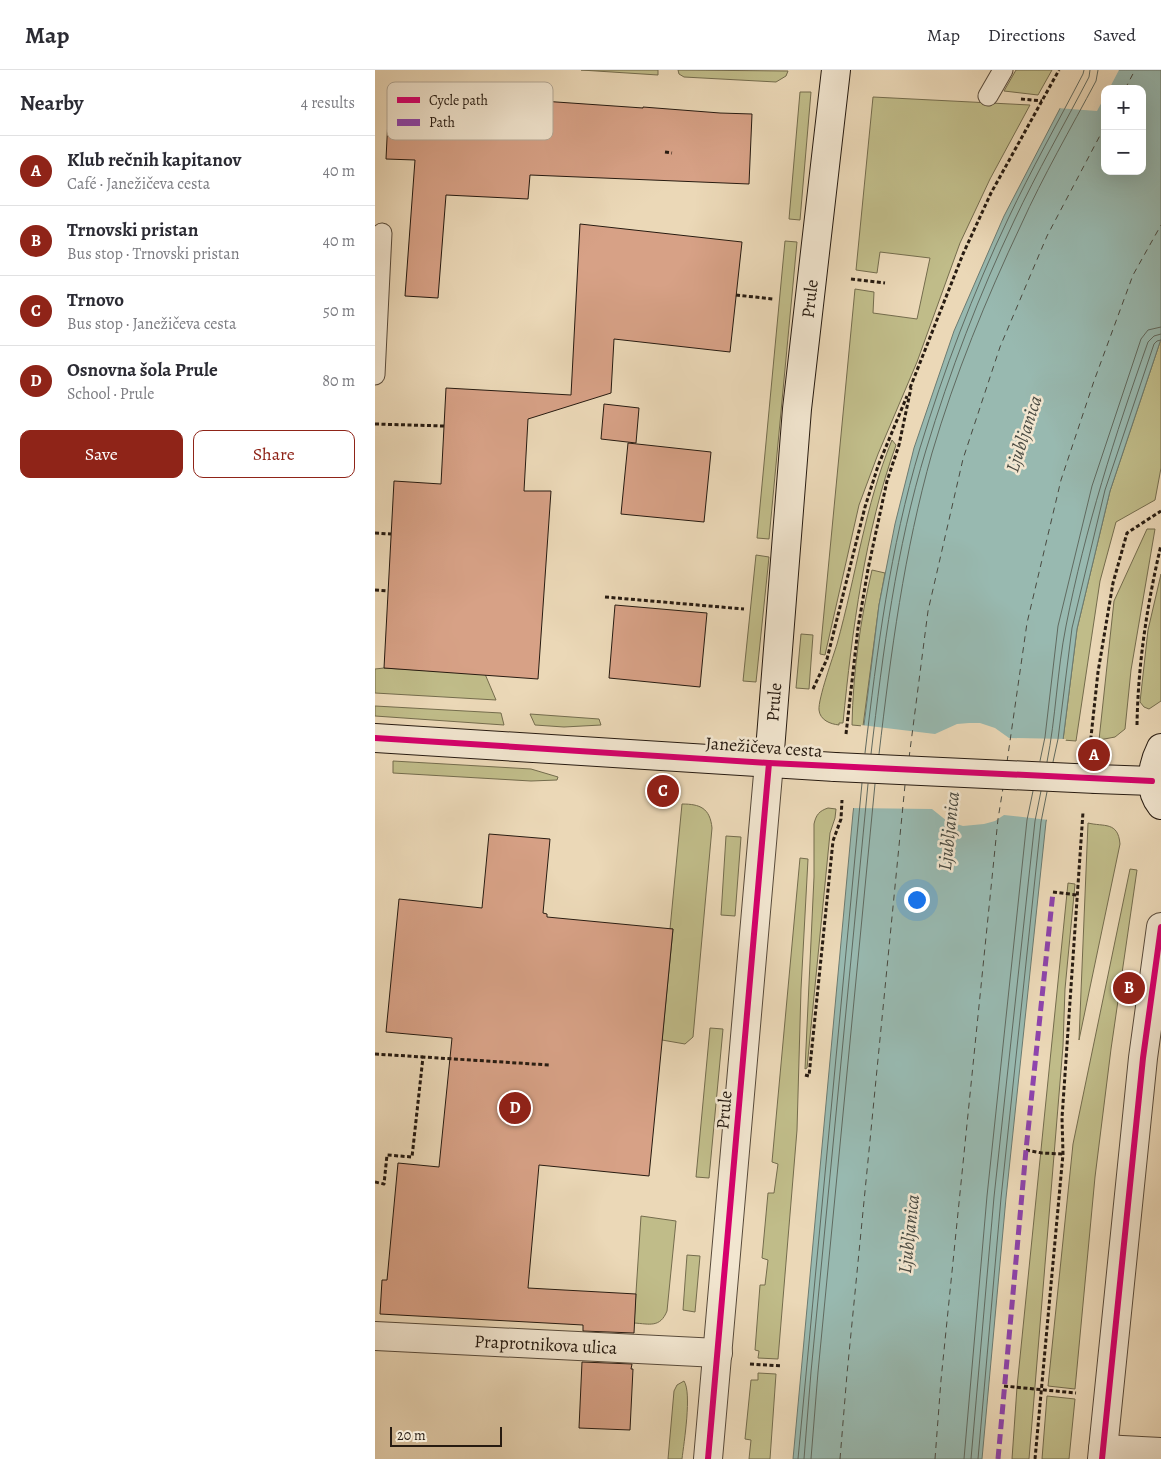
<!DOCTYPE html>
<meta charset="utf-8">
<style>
:root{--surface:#fff;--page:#f2f2f3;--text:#2b2b33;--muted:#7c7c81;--line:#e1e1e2;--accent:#8f2418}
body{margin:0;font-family:Alegreya,serif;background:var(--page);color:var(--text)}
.controls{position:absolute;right:15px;top:15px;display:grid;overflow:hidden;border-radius:10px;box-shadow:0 5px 20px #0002}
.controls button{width:45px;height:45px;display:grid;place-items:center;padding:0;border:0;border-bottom:1px solid var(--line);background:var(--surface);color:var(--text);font:25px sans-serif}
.scale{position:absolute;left:15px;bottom:12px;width:112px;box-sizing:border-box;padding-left:5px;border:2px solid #271b11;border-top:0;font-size:14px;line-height:18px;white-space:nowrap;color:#271b11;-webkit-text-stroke:4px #f2e6d0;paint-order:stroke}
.you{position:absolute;left:541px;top:829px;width:18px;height:18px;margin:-12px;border:4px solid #fff;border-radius:50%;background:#1a73e8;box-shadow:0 0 0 8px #1a73e833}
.badge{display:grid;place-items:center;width:32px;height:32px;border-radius:50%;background:var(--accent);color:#fff;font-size:16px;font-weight:700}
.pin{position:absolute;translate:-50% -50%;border:2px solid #fff;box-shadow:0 1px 5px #0006}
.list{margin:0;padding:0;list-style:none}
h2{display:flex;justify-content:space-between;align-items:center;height:65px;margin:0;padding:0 20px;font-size:21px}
h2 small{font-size:16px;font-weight:400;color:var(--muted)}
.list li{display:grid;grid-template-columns:32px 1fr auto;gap:15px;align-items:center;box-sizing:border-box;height:70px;padding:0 20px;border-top:1px solid var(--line)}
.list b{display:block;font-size:19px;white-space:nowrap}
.list p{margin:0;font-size:16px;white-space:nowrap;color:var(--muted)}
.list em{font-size:16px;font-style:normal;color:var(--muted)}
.actions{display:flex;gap:10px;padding:15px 20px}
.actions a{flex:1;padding:11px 0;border:1px solid var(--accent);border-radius:10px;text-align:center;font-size:18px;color:var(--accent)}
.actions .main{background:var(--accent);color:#fff}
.map{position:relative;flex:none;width:786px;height:1389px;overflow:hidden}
header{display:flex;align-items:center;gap:30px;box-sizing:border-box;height:70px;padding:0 25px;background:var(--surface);border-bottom:1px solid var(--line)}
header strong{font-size:24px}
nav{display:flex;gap:28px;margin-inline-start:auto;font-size:18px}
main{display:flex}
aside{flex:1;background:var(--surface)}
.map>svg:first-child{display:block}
</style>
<header>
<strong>Map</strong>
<nav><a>Map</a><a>Directions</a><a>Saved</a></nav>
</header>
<main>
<aside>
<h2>Nearby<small>4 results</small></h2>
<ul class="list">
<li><span class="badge">A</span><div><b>Klub rečnih kapitanov</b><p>Café · Janežičeva cesta</p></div><em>40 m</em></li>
<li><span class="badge">B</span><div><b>Trnovski pristan</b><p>Bus stop · Trnovski pristan</p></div><em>40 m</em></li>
<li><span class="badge">C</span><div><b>Trnovo</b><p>Bus stop · Janežičeva cesta</p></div><em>50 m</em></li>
<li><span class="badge">D</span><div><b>Osnovna šola Prule</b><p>School · Prule</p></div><em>80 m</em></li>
</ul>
<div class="actions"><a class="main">Save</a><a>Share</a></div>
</aside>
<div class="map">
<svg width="786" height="1389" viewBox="0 0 786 1389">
<rect width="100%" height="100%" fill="#ebd8b7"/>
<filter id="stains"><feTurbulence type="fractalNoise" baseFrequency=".004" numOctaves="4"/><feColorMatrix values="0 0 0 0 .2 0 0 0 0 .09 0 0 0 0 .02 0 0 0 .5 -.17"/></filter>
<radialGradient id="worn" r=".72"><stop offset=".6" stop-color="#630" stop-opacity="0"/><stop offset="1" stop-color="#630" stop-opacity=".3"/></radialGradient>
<g fill="#c0bc89" stroke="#746c4d">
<polygon points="206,0 283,0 283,5"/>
<polygon points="303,0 413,1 411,6 401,12 309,7 304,4"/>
<polygon points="641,0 677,0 663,25 629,21"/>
<polygon points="425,22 436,22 425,150 414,149"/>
<polygon points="498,27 655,35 615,109 585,173 542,292 503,384 484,435 450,585 445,584 480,219 499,222 498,243 542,249 555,188 505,182 502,203 481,200"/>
<polygon points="410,171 422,172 394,469 382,468"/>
<polygon points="786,269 786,398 780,430 741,452 725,511 701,671 688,670 702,559 735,421"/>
<path d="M517,370l4,5c-31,86 -44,186 -53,278h-4v2c-9,-1 -19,-5 -20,-15 -1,-11 14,-53 18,-66 19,-68 28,-139 55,-204z"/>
<polygon points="772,459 780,459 756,600 750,659 740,667 724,670 739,531"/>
<polygon points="381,485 394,487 381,612 368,611"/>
<path d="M497,500l13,3 -6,32 -16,121 -11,-1c1,-52 8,-104 20,-155z"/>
<polygon points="786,504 786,631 774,639 769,637 765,632 773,560"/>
<polygon points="426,564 438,565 434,619 421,618"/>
<polygon points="9,598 110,604 121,630 0,623 0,599"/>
<polygon points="0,636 126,643 129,655 0,646"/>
<polygon points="155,644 224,649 226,655 189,657 160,655"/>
<polygon points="18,691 156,699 183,707 182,710 156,711 18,703"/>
<path d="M307,734c18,0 28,4 30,24l-19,209 -8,7 -23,-4 11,-111h-3z"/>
<path d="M453,738l8,1 -1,9 -5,15 -23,235 -2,1 9,-192v-53c2,-9 5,-13 14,-16z"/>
<path d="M713,753c16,4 30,-2 32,21l-41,196z"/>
<polygon points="351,766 366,767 360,846 346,845"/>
<polygon points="425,788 433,789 426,919 422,1060 403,1289 383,1288 384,1281 380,1280 385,1215 390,1215 393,1190 387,1188 393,1123 399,1123 403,1094 397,1092"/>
<polygon points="755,799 762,800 736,979 720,1107 700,1319 673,1316 698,1074"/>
<polygon points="693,813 700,814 690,919 688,976 654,1389 637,1389 642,1317"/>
<polygon points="335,958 348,959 334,1108 321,1107"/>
<path d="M266,1146l35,5 -9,90c-7,17 -17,13 -33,12z"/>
<polygon points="312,1185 325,1186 320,1242 308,1240"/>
<polygon points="383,1303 401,1304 395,1389 374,1389 376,1370 370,1369 376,1310 383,1310"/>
<path d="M309,1311c8,12 0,61 -2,78h-14l6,-68 3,-6z"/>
<polygon points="672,1326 700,1329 694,1389 667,1389"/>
</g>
<path fill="#98b9b0" stroke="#6b7a70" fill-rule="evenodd" d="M705,0h81v269l-51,152 -33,138 -14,111 -17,82 -40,376 -24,261h-189l60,-646 26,-208 16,-81 19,-76 40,-117 50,-115zM730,19h37v82h-37z"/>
<g fill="#ebd8b7">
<polygon points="702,0 744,0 734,19 730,19 730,26 722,41 682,38"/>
<polygon points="594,653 605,653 620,658 634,668 691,669 674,750 629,745 620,751 609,754 588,756 572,751 557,739 476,738 486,655 560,664 582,654"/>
</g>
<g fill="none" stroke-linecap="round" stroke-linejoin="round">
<g stroke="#606a60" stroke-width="1">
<path d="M490,683c12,-102 25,-205 55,-305 24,-78 53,-155 88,-229 23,-49 50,-97 75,-145l1,-4"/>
<path d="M496,684c12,-103 25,-205 55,-304 24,-79 53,-155 88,-229 23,-49 50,-96 75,-144l1,-7"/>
<path d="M504,684c12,-102 25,-202 53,-301 23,-78 54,-154 89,-228 22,-49 50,-97 75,-144l2,-11"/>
<polyline points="665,691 670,667 683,556 717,416 766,269 773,260 786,257"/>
<path d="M672,692c9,-45 10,-91 19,-136 19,-97 49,-191 82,-284l6,-6 7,-2"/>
<polyline points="678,692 683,669 697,558 730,420 779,274 782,271 786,270"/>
<polyline points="423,1389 487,713"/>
<polyline points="429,1389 436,1302 493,714"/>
<polyline points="436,1389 443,1302 500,714"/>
<polyline points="589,1389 612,1126 652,750 658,721"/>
<polyline points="596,1389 619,1127 660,751 666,721"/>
<polyline points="603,1389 626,1128 666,752 672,722"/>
</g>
<g stroke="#494a41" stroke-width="1" stroke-dasharray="6 5" stroke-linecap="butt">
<polyline points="750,19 760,0"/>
<polyline points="534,688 553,541 588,389 625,277 672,166 730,56"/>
<polyline points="632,692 652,553 686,410 719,311 758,205 786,155"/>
<polyline points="465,1389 472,1304 530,715"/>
<polyline points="560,1389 566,1310 623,749 628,718"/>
</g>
</g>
<g fill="#d7a186" stroke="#271b11">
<polygon points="14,28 77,31 75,65 164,69 167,31 268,38 268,37 345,43 377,44 374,114 155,105 153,129 71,125 63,228 30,226 40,90 11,89"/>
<polygon points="205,154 367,172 355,282 239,269 236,323 153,349 149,421 176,421 163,609 9,598 19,411 66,414 71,318 196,325"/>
<polygon points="229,334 264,338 261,373 226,369"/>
<polygon points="253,373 336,382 329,452 246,444"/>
<polygon points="240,535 332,543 325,617 234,608"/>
<polygon points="114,764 175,769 168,843 172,844 172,847 298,859 274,1106 164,1095 153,1218 261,1224 259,1263 208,1261 208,1255 5,1244 7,1210 12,1210 23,1093 64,1097 77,968 11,962 24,829 107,838"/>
<polygon points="207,1292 257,1294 256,1299 258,1299 255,1360 204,1358"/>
</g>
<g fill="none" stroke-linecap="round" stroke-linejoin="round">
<g stroke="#584a3a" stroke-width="21">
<g id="lane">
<polyline points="613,26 628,0"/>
<polyline points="0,305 7,163"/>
</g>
</g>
<g stroke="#584a3a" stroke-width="30">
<g id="street">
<path id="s1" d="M0,1266l343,17"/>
<polyline points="728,1379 786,1382"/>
<polyline points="333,1389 394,693"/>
<polyline points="727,1389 768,988 786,857"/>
</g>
</g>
<g stroke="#271b11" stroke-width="30">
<g id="secondary">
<polyline points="0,668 460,697"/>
<path d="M786,678c-9,18 -13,41 0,57"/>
<path id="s2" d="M394,693l28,-354 39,-339"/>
<polyline points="721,709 777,711"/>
</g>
</g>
<g stroke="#271b11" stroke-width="3" stroke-dasharray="4 2.5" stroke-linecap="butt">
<polyline points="646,29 667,31"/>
<polyline points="290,82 297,83"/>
<polyline points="476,209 510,213"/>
<polyline points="361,225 398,229"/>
<polyline points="535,318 588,184 616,123 684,0"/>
<polyline points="0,354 69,356"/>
<polyline points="0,463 16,464"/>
<polyline points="0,520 13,521"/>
<polyline points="230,527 369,539"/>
<polyline points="438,619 452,589 490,437 503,396 532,326"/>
<path d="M762,655c1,-61 10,-120 24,-180"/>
<polyline points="471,664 483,558 493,499 512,411 524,375 536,318"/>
<polyline points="715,676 723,602 738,513 752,463 786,441"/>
<polyline points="678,822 702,825"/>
<polyline points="0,984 48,987"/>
<polyline points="430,1005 434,1006 458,771 466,749 467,730"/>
<polyline points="651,1080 667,1083 688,1084"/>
<polyline points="0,1112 9,1114 12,1085 37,1087 48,987 174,995"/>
<polyline points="375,1294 407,1296"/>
<polyline points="629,1316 701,1323"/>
<polyline points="660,1389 688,1084 687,1048 708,742"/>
</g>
<use href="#lane" stroke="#f2e6d0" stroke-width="19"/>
<use href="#street" stroke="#f2e6d0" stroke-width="28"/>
<use href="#secondary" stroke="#f2e6d0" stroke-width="28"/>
<g stroke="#271b11" stroke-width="30" stroke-linecap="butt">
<polyline id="secondary-bridge" points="460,697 721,709"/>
</g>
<use href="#secondary-bridge" stroke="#f2e6d0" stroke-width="28"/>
<polyline stroke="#8e44ad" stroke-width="5" stroke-dasharray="10 5" stroke-linecap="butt" points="623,1389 651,1080 678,822"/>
<g stroke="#f2e6d0" stroke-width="9">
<g id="cycleway">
<polyline points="0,668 394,693 777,711"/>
<polyline points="333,1389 394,693"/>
<polyline points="727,1389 768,988 786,857"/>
</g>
</g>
<use href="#cycleway" stroke="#d6006c" stroke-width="6"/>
</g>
<g text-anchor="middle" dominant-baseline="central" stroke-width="5" stroke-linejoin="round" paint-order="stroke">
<g font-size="18" fill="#271b11" stroke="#f2e6d0">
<text stroke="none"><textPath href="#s2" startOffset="466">Prule</textPath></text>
<text stroke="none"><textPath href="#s2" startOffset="61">Prule</textPath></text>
<text transform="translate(389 677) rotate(4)">Janežičeva cesta</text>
<text transform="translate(349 1040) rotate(-85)">Prule</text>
<text stroke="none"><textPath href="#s1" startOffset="171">Praprotnikova ulica</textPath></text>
</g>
<g font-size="19" font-style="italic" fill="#494a41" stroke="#f2e6d0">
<text transform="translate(649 364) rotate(-72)">Ljubljanica</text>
<text transform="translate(574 761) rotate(-84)">Ljubljanica</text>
<text transform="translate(534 1164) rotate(-84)">Ljubljanica</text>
</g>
</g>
<rect x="12" y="12" width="166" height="58" rx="8" fill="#f2e6d0" stroke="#b5a997" stroke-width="1"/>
<rect x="22" y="27" width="23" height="6" fill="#d6006c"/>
<rect x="22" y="49" width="23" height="7" fill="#8e44ad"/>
<g font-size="14" fill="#271b11">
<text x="54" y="35">Cycle path</text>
<text x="54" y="57">Path</text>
</g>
<rect width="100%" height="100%" filter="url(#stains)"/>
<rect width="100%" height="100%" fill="url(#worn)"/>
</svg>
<div class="controls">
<button>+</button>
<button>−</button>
</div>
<div class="scale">20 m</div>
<div class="you"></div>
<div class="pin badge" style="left:719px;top:685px">A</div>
<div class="pin badge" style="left:754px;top:918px">B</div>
<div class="pin badge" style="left:288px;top:721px">C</div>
<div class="pin badge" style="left:140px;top:1038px">D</div>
</div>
</main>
